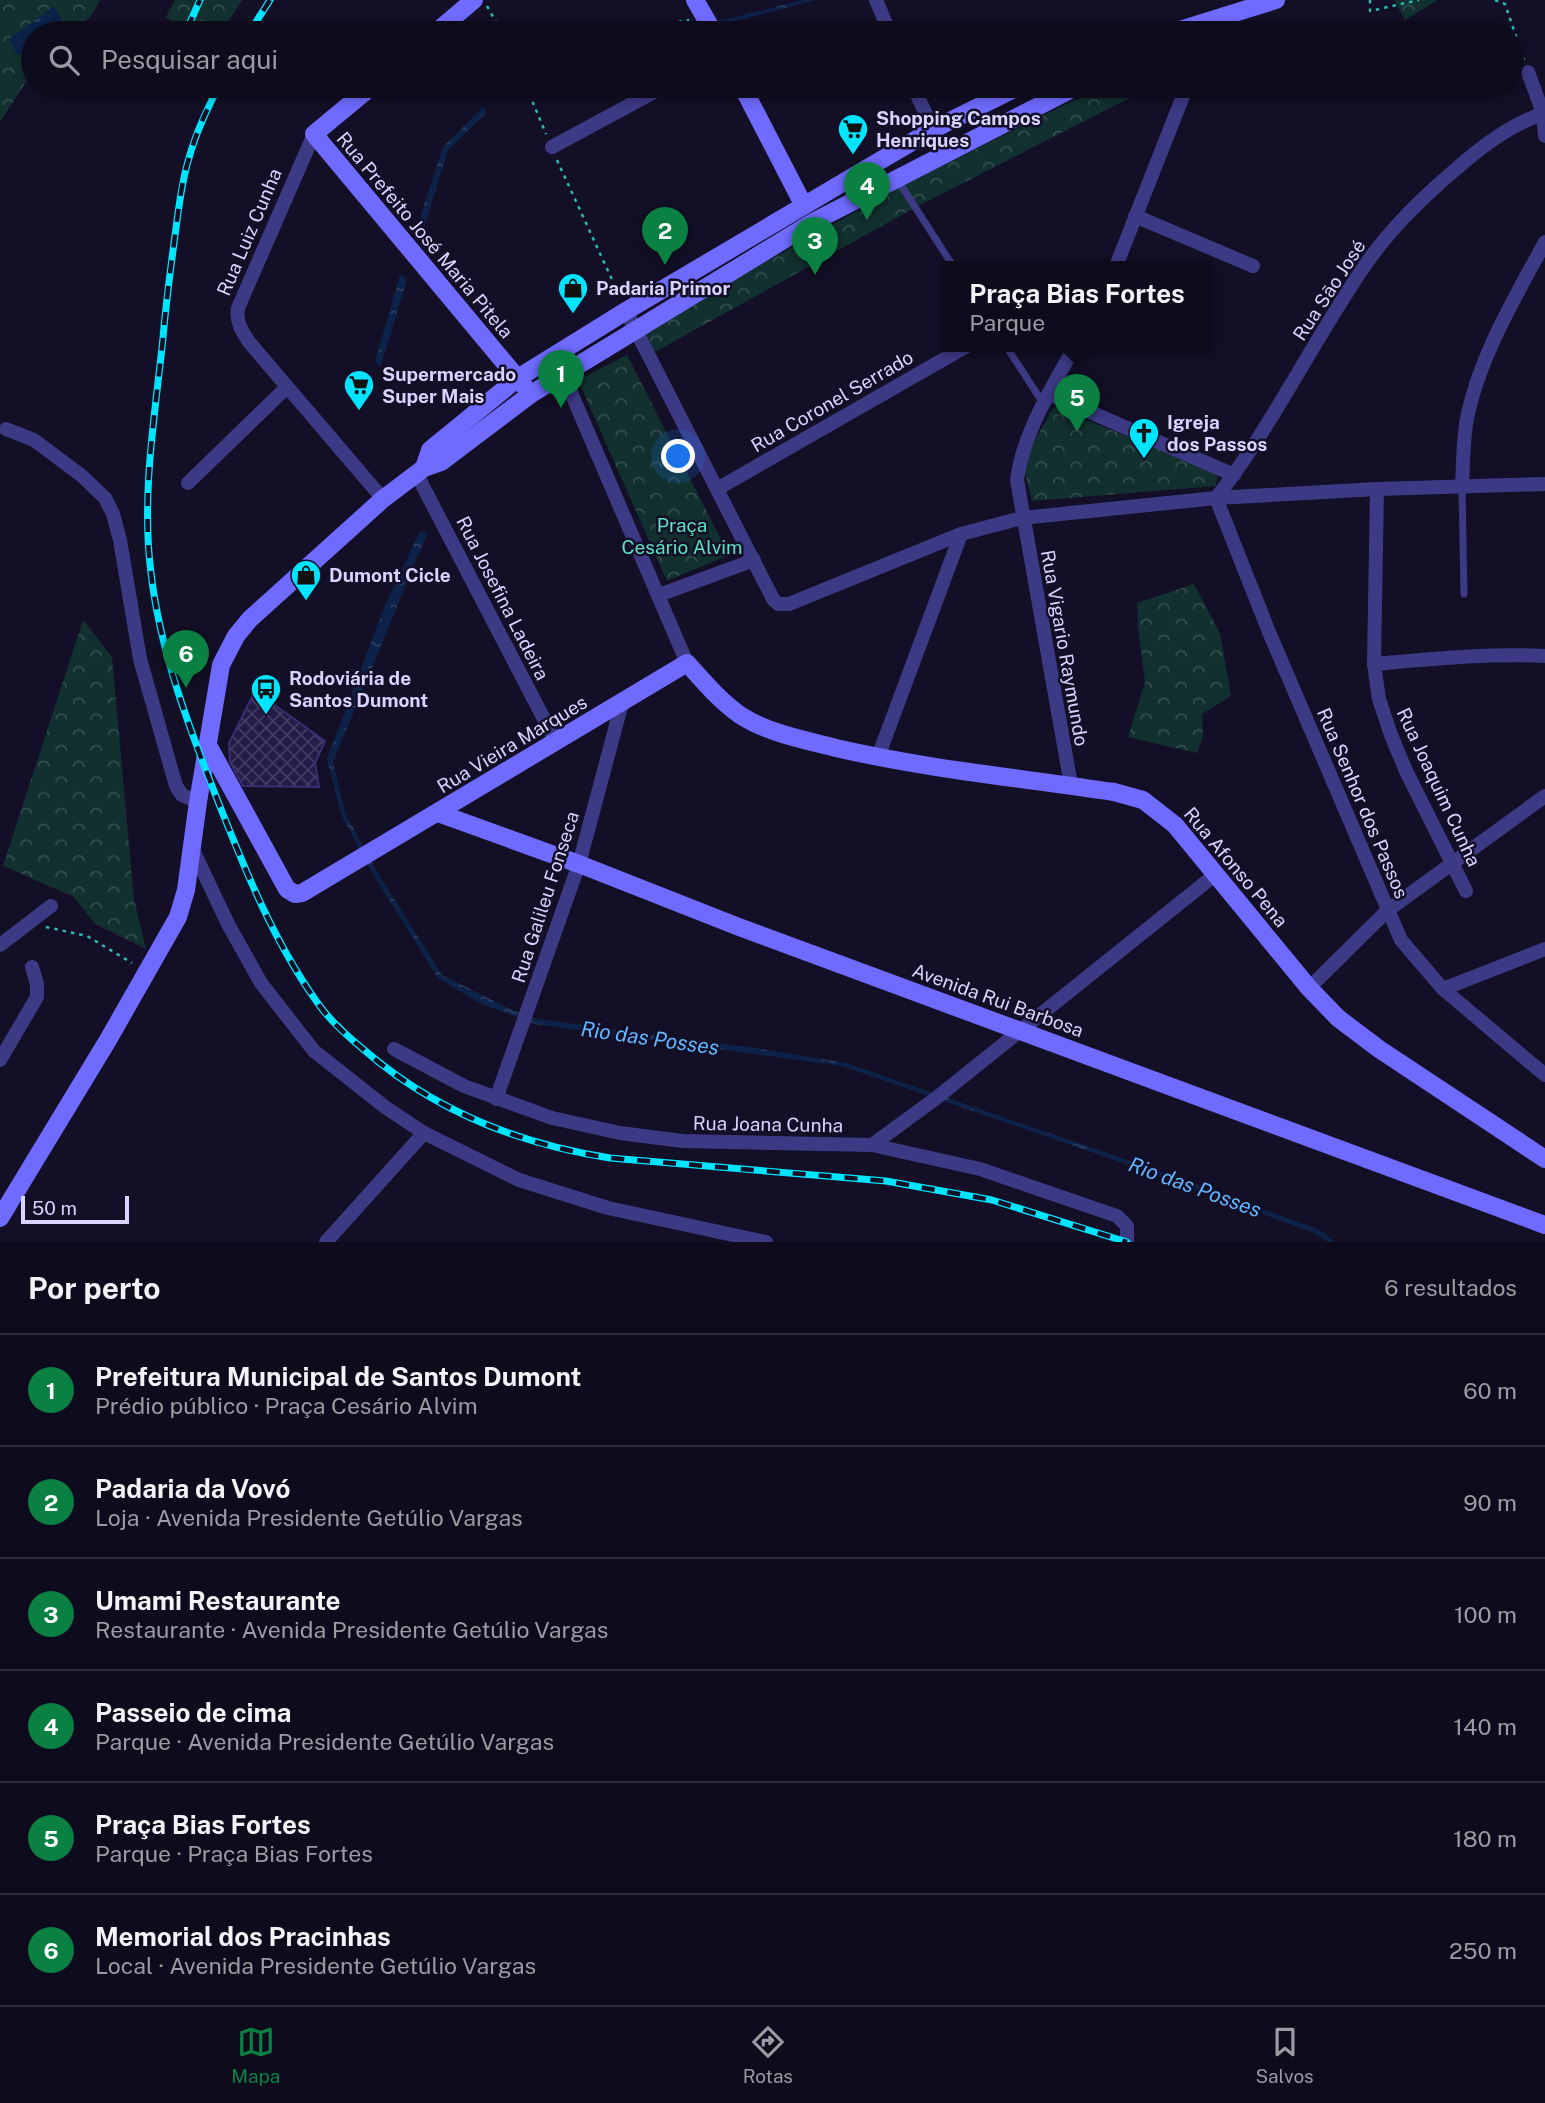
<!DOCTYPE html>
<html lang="pt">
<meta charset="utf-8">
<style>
:root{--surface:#0e0b1c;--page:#171425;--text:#f1f3f6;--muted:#9b9ba3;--line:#2e2b3b;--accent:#0b8043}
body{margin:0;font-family:"Public Sans",sans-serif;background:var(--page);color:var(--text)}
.scale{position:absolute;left:21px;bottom:18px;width:108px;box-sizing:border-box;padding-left:7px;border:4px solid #d9d4ff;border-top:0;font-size:19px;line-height:24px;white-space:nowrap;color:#d9d4ff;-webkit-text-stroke:5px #130f26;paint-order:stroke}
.you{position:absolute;left:679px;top:457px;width:24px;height:24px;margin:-18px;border:5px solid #fff;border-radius:50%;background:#1a73e8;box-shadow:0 0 0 10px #1a73e833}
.badge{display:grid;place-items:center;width:46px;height:46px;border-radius:50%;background:var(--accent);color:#fff;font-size:23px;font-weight:700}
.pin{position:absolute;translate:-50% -58px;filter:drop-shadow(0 2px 4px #0008)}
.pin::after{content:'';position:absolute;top:37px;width:24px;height:21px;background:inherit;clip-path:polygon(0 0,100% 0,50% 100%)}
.popup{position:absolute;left:942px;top:261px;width:270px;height:91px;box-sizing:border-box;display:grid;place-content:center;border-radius:0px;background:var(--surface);filter:drop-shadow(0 2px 5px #0005);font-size:23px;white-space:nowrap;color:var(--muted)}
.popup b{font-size:26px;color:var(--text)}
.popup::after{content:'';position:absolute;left:50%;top:100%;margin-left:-14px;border:14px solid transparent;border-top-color:var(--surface)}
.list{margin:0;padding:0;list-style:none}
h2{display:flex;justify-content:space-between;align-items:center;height:91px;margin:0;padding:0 28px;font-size:30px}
h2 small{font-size:23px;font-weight:400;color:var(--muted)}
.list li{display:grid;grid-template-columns:46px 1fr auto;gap:21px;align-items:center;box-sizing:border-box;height:112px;padding:0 28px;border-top:2px solid var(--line)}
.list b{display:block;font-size:26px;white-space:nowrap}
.list p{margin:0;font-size:23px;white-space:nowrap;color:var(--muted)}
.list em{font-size:23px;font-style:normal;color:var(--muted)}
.icon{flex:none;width:38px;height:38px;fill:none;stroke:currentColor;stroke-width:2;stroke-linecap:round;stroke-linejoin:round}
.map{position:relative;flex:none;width:1545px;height:1242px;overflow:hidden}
.search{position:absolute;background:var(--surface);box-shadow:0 4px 10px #0003;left:21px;right:21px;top:21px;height:77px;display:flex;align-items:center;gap:18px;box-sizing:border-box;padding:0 24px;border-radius:38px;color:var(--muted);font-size:26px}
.sheet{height:763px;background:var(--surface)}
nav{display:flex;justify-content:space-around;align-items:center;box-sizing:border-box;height:98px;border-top:2px solid var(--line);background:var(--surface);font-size:19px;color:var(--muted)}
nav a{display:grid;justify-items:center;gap:4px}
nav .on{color:var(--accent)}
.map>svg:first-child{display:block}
</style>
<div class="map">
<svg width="1545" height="1242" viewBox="0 0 1545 1242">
<defs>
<pattern id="forest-crowns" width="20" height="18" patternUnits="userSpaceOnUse" patternTransform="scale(1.75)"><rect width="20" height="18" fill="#12302f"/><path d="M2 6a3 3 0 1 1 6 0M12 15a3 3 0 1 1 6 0" fill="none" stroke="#344d4e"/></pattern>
<pattern id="water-ripples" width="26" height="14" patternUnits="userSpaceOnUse" patternTransform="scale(1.75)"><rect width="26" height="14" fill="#0c2248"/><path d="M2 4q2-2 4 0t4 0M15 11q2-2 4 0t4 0" fill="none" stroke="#2f4163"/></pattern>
<pattern id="building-cross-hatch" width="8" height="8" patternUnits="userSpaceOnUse" patternTransform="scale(1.75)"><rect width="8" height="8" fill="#241b47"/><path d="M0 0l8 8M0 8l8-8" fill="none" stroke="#433b63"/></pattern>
</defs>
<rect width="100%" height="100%" fill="#130f26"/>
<g fill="url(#forest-crowns)">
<path d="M0,0h100c-15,33 -34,33 -67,33v38l-33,51z"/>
<polygon points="175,0 242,0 221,33 190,33 166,17"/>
<polygon points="1394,0 1438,0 1405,20"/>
<polygon points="1127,86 1149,88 916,207 653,353 643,330 902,186 1072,101"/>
<polygon points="627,355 729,555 667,581 578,380"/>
<polygon points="1054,407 1218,473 1216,486 1032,501 1025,472 1025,457"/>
<polygon points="1194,584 1220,633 1231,696 1202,714 1203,737 1197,753 1128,737 1145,682 1138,627 1137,603"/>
<polygon points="83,620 112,657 134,899 146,949 95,924 74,897 3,866"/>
</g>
<g fill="url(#water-ripples)">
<polygon points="802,0 816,0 689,33 672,33"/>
<polygon points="54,6 65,26 53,33 33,33 33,46 18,56 9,39"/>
<polygon points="483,107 487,112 448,150 421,239 414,236 443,147"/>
<polygon points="400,275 407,279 381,366 375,362"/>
<polygon points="420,531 427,534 333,762 345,813 376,870 442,975 508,1008 537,1019 755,1048 846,1063 1148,1167 1320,1230 1335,1242 1328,1242 1314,1233 1143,1170 842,1066 535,1024 479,1003 438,978 371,871 341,814 327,759 384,608"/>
</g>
<polygon fill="url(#building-cross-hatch)" stroke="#3b2d73" stroke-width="2" points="255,691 325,741 315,763 319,787 243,786 230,762 229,743"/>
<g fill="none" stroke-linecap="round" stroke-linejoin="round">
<g stroke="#2fb8b0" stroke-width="2.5" stroke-dasharray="3.5 5" stroke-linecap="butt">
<polyline points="1370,0 1370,11 1419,0"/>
<polyline points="1495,0 1505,4 1524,60"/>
<polyline points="487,6 502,33"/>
<polyline points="620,33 689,20"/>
<polyline points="526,86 546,134"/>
<polyline points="557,160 620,297"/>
<polyline points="46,927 87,936 132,963"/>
</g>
<g stroke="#3d3a85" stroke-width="7">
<polyline points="897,179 953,266"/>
<polyline points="1006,346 1043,403"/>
<polyline points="1462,488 1464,594"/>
</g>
<g stroke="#3d3a85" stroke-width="14">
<polyline points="876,0 890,33"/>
<polyline points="1528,72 1543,113 1545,136"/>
<polyline points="913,86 944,154"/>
<polyline points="1078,87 1103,86"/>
<path d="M314,134l-76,174c-2,14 3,22 11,34l134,157"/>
<polyline points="552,147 665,86"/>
<polyline points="1135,216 1253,266"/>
<polyline points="1116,266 1187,86"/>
<polyline points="626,311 773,599 778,604 789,604 961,534 1022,518 1216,498 1377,489 1545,484"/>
<polyline points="563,374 687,663"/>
<polyline points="1049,394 1234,475"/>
<polyline points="6,429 34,440 82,476 105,498 113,514 120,540 140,659 176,786 182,795 198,802"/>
<polyline points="416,473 556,742"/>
<polyline points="188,483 287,387"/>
<path d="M1462,488c1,-23 1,-48 5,-70 13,-63 48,-120 78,-176"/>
<polyline points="717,489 967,346"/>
<polyline points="1377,489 1374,664 1379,699 1391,735 1406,771 1466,891"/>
<polyline points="1216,498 1269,632 1401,940 1443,989 1545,1075"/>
<path d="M1216,498c58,-74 98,-160 152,-237 24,-34 56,-65 88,-92 26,-23 55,-45 89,-56"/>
<polyline points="659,595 754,560"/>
<path d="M1374,664c57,-5 114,-11 171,-8"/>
<polyline points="878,757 961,534"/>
<path d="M1071,785l-54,-305c6,-48 35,-92 58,-134"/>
<polyline points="192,848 228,924 261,983 314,1051 385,1107 424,1133 519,1180 608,1208 766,1242"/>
<polyline points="0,945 51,906"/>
<polyline points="1309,988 1388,910 1545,796"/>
<polyline points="1443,989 1545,949"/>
<polyline points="394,1049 464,1086 552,1118 620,1133 682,1141 872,1145 980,1169 1117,1216 1127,1226 1127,1242"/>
<polyline points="0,1060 37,997 37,984 32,967"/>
<polyline points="496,1099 579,864 622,703"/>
<polyline points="872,1145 935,1099 1216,874"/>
<polyline points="326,1242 424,1133"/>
</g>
<g stroke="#6f6bff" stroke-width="18">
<polyline points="695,0 714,33"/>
<polyline points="435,33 474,0"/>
<polyline points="1170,33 1276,0"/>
<polyline points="372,86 314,134 524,386"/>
<polyline points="742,86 803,204"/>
<polyline points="424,468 430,450 518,378 626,311 932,130 1020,86"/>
<path d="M209,747l78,142 8,5 7,-1 385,-230c17,19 33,38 53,52 27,18 65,25 96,33 91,21 185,30 278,44l29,8 32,25 134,163 29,30 41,31 166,110"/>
<polyline points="438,813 579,864 739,927 1545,1225"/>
<polyline points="0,1218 108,1040 178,917 186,890 198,802 221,665 236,636 250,619 383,499 424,468 441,462 531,394 813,222 1070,90"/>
</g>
<g stroke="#00e5ff" stroke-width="7">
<g id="rail">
<polyline points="187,29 200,0"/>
<polyline points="249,33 270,0"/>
<path d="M219,86c-12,23 -23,46 -30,72 -7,22 -10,47 -13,70 -5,37 -10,74 -13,110 -8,77 -22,157 -12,235 9,79 39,157 68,231 27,68 55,138 98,198 12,18 29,33 46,47 70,61 155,95 247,109l276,23 106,19 135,42"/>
</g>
</g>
<use href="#rail" stroke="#130f26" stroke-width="4.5" stroke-dasharray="13" stroke-linecap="butt"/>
</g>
<defs>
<g id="supermarket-pin" transform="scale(1.575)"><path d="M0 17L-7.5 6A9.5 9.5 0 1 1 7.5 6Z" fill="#00e5ff" stroke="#130f26"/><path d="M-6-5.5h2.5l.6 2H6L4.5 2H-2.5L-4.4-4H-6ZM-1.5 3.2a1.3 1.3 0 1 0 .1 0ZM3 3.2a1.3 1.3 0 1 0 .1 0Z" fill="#111"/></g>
<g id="shop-pin" transform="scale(1.575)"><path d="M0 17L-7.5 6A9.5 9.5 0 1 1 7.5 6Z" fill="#00e5ff" stroke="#130f26"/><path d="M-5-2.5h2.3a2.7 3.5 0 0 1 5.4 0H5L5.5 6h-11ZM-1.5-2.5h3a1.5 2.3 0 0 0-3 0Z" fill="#111"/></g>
<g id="church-pin" transform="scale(1.575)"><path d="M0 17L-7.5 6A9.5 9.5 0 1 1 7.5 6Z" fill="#00e5ff" stroke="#130f26"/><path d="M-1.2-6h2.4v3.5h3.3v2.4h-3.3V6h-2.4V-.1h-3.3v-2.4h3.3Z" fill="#111"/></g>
<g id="bus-pin" transform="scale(1.575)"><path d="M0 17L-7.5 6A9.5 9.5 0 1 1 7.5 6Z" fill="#00e5ff" stroke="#130f26"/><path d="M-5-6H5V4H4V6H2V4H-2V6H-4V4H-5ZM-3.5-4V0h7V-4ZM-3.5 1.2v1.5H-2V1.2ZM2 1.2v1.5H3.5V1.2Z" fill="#111"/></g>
</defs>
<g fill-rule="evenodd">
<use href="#supermarket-pin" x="853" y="129"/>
<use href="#shop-pin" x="573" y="288"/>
<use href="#supermarket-pin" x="359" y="385"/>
<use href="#church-pin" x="1144" y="433"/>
<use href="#shop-pin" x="306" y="575"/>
<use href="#bus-pin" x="266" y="689"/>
</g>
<g text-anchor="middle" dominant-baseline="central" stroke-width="5" stroke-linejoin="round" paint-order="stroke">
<g font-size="19" font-weight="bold" fill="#d9d4ff" stroke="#130f26" text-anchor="start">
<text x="876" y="118">Shopping Campos<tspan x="876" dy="22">Henriques</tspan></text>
<text x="596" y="288">Padaria Primor</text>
<text x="382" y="374">Supermercado<tspan x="382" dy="22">Super Mais</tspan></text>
<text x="1167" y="422">Igreja<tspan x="1167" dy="22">dos Passos</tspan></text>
<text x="329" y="575">Dumont Cicle</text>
<text x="289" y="678">Rodoviária de<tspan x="289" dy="22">Santos Dumont</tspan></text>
</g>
<g font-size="19" fill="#d9d4ff" stroke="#130f26">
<text transform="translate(249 232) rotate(-67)">Rua Luiz Cunha</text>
<text transform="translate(425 235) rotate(50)">Rua Prefeito José Maria Pitela</text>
<text transform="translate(1329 290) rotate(-57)">Rua São José</text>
<text transform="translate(832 401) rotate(-30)">Rua Coronel Serrado</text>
<text transform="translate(503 598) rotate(63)">Rua Josefina Ladeira</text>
<text transform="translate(1065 648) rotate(80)">Rua Vigario Raymundo</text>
<text transform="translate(512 744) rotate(-31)">Rua Vieira Marques</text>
<text transform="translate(1439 787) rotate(65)">Rua Joaquim Cunha</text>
<text transform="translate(1363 803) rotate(67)">Rua Senhor dos Passos</text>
<text transform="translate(1236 867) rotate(50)">Rua Afonso Pena</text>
<text transform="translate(545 897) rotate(-72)">Rua Galileu Fonseca</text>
<text transform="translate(998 1000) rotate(20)">Avenida Rui Barbosa</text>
<text transform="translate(768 1124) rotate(1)">Rua Joana Cunha</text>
</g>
<g font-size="19" fill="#5fe0c0" stroke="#130f26">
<text x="682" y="525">Praça<tspan x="682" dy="22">Cesário Alvim</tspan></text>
</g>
<g font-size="21" font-style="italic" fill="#62b6ff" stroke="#130f26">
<text transform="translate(650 1038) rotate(8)">Rio das Posses</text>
<text transform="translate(1195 1187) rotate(20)">Rio das Posses</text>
</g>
</g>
</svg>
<div class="scale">50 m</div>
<div class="you"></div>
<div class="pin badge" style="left:561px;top:408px">1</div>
<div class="pin badge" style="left:665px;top:265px">2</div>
<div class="pin badge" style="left:815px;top:275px">3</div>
<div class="pin badge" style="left:867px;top:220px">4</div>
<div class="pin badge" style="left:1077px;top:432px">5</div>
<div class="popup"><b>Praça Bias Fortes</b>Parque</div>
<div class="pin badge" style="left:186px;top:688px">6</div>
<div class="search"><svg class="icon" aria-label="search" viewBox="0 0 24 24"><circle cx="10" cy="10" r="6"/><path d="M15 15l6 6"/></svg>Pesquisar aqui</div>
</div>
<section class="sheet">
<h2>Por perto<small>6 resultados</small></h2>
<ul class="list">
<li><span class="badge">1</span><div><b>Prefeitura Municipal de Santos Dumont</b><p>Prédio público · Praça Cesário Alvim</p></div><em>60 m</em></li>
<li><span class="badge">2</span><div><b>Padaria da Vovó</b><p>Loja · Avenida Presidente Getúlio Vargas</p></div><em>90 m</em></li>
<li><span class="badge">3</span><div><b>Umami Restaurante</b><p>Restaurante · Avenida Presidente Getúlio Vargas</p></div><em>100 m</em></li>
<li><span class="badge">4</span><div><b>Passeio de cima</b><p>Parque · Avenida Presidente Getúlio Vargas</p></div><em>140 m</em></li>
<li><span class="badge">5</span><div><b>Praça Bias Fortes</b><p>Parque · Praça Bias Fortes</p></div><em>180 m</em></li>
<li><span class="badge">6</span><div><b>Memorial dos Pracinhas</b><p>Local · Avenida Presidente Getúlio Vargas</p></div><em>250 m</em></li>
</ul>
</section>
<nav>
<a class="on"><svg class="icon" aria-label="map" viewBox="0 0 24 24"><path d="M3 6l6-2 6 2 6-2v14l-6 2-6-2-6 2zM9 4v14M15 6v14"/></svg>Mapa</a>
<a><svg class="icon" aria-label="directions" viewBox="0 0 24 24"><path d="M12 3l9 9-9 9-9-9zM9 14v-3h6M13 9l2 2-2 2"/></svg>Rotas</a>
<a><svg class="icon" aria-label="saved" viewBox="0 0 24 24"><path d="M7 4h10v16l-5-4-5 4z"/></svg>Salvos</a>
</nav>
